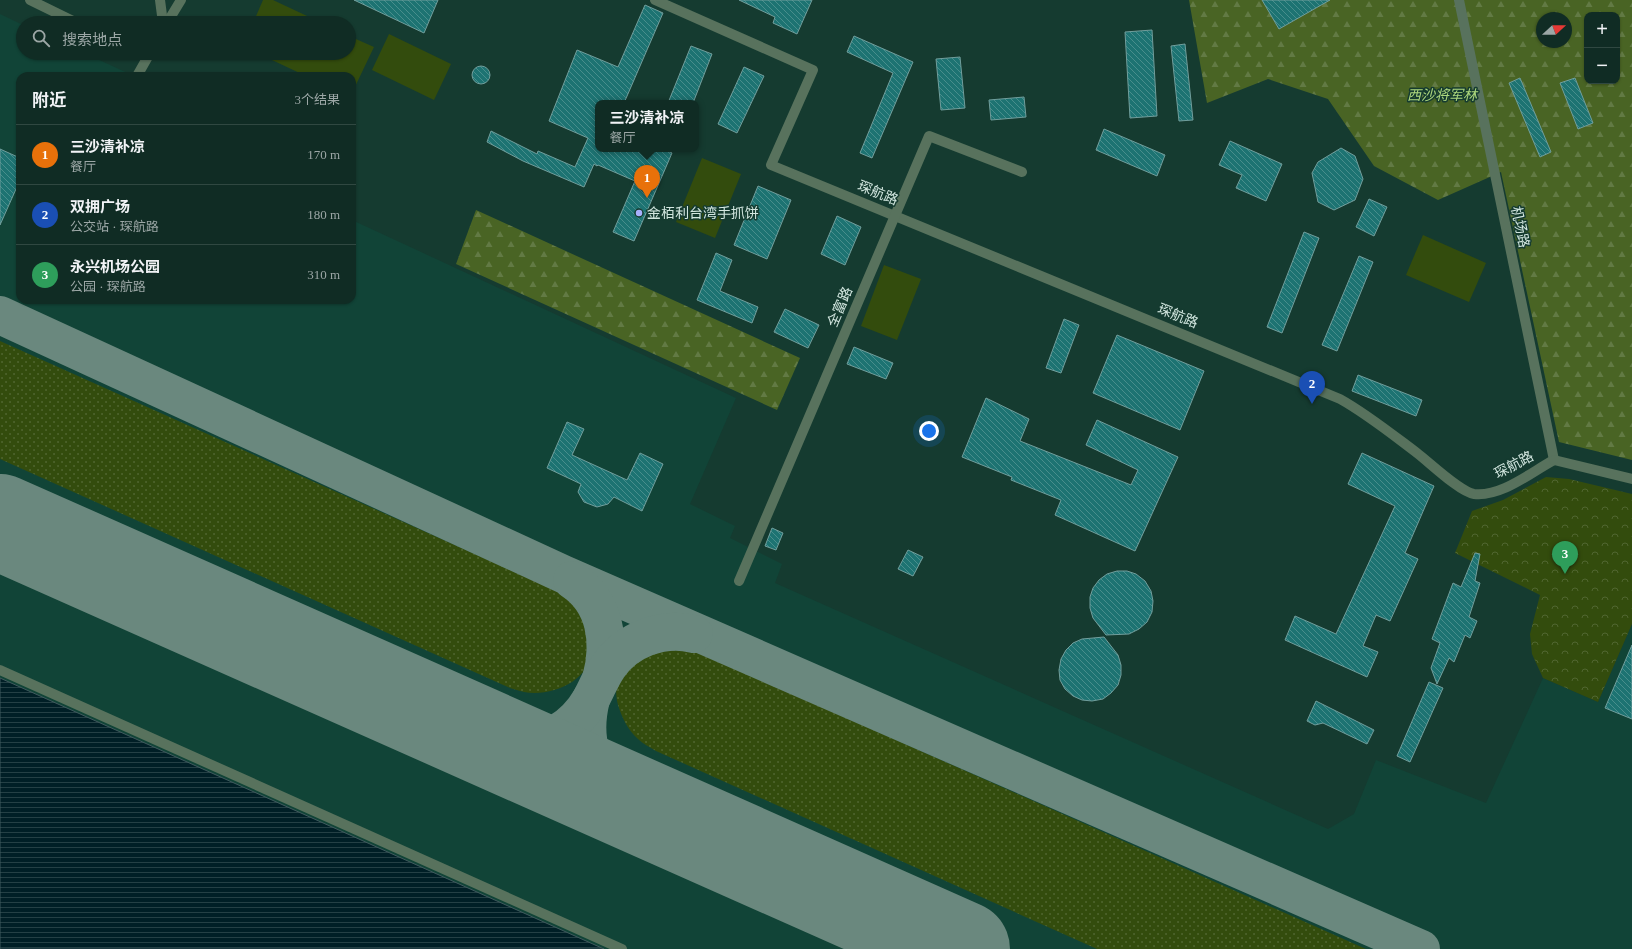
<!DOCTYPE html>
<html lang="zh">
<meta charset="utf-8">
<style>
:root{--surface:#102c24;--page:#19342c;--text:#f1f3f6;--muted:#9ca7a6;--line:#304841;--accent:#bca0f2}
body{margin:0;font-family:"Times New Roman","Noto Sans SC",serif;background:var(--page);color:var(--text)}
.controls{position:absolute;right:12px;top:12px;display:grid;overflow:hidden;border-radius:8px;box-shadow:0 1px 3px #0004}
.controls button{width:36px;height:36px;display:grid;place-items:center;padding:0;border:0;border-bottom:1px solid var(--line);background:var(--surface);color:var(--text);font:20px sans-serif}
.compass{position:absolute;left:1536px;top:12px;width:36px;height:36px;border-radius:50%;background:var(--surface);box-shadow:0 1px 3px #0004;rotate:69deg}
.you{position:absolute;left:929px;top:431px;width:14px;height:14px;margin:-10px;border:3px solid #fff;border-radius:50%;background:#1a73e8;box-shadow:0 0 0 6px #1a73e833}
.badge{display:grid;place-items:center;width:26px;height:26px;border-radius:50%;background:var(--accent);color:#fff;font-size:13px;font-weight:700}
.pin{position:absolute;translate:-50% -33px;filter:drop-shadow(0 1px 2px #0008)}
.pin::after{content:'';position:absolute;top:21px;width:14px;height:12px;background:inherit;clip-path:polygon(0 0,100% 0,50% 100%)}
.popup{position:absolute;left:595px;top:100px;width:104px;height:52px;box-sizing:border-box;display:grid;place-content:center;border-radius:8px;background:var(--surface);filter:drop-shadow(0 1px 3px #0005);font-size:13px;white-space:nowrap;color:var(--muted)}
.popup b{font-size:15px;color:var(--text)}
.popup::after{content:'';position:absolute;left:50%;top:100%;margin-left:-8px;border:8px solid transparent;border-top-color:var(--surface)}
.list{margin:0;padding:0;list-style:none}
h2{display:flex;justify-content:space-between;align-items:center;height:52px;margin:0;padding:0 16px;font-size:17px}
h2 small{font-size:13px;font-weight:400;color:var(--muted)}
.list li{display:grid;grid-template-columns:26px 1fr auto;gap:12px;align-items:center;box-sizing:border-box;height:60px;padding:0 16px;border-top:1px solid var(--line)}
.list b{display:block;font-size:15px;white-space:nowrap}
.list p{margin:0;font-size:13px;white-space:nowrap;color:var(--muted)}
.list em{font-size:13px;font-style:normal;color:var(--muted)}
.icon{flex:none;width:22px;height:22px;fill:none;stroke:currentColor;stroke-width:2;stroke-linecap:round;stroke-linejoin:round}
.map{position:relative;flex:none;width:1632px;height:949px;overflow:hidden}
.search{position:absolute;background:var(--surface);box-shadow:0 1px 3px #0004;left:16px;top:16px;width:340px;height:44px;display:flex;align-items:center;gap:10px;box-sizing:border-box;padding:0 14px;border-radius:22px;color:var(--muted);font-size:15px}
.panel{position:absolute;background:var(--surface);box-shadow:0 1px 3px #0004;left:16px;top:72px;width:340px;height:232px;border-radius:12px}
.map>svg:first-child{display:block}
</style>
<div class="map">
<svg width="1632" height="949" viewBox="0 0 1632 949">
<defs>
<pattern id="grass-dots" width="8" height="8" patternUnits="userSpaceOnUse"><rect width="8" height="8" fill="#334c0d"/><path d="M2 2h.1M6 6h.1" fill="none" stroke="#506630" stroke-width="1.8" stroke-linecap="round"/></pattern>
<pattern id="forest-firs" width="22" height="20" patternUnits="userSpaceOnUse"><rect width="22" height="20" fill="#496424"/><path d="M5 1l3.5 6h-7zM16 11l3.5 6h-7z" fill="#627a44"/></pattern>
<pattern id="park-crowns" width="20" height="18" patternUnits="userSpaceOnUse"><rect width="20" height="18" fill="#334c0d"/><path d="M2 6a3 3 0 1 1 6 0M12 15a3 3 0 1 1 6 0" fill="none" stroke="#506630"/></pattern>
<pattern id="water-rules" width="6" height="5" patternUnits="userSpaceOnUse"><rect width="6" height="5" fill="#001f26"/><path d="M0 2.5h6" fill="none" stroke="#244045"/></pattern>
<pattern id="building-back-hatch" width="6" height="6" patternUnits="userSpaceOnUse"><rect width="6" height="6" fill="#1d7372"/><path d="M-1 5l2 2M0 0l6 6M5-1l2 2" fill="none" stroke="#488e8c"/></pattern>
</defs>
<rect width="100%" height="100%" fill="#153b30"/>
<polygon fill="#114437" points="0,14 23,25 23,53 84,53 134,76 20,76 20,300 352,300 352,220 736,398 690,504 735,526 730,538 782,564 775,583 1328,829 1354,814 1376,760 1486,803 1543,678 1598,702 1632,624 1632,949 604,949 0,678"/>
<g fill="url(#grass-dots)">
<path d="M0,341l555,249c10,7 22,16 28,27 5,9 10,23 9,33 -2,31 -40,47 -68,42 -5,-1 -10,-3 -14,-4l-510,-229z"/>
<path d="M681,647l15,4 670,298h-269l-441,-198c-6,-4 -13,-7 -18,-12 -10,-9 -16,-21 -20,-34 -11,-41 30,-55 63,-58z"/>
</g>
<g fill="url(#forest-firs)" fill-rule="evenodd">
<path d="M1189,0h443v460l-73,-18 -58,-270 -63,28 -64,-34 -46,-67 -60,-20 -61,24zM1587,15h30v66h-30zM1542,18h24v24h-24z"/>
<polygon points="476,210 800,358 777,410 456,264"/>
</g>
<polygon fill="url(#park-crowns)" points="1546,477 1569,479 1632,494 1632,624 1598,702 1543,678 1532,654 1530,634 1540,595 1455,553 1472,511 1503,500"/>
<g fill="#334c0d">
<polygon points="263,0 273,0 322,23 253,23"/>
<polygon points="389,34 451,64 434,100 372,70"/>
<polygon points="349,36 374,47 352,93 352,76 306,76 257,53 349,53"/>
<polygon points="702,158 741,174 715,238 676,222"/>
<polygon points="1423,235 1486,263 1469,302 1406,275"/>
<polygon points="884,265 921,279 897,340 861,326"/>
</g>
<polygon fill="url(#water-rules)" stroke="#3f5b5e" points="0,678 604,949 0,949"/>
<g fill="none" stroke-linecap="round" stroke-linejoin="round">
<g stroke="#6a887e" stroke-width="38">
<polyline points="0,315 563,574 1421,949"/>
<path d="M572,580c34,22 39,63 29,99"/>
<path d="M591,699c-10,41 0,73 33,100"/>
<path d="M495,742c40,6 75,-7 96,-43 6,-11 10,-22 17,-32 18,-27 55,-41 86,-33"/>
</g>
<polyline stroke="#6a887e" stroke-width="96" points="0,522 962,949"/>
</g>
<g fill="url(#building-back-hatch)" stroke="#719e9c">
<polygon points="354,0 438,0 424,33"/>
<polygon points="739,0 812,0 797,34 773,23 775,17"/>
<polygon points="1262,0 1330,0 1279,29"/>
<polygon points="645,5 663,13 624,103 598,103 598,149 664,149 672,153 634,241 613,232 635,181 598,165 597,166 594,164 584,187 523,161 487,142 491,131 537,154 538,151 575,167 588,138 549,121 577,50 618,67"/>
<polygon points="1152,30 1157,116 1130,118 1125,32"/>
<polygon points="854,36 913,62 872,158 860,153 893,73 847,52"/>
<polygon points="1185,44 1193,120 1179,121 1171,46"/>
<polygon points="691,46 712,54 693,103 668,103"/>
<polygon points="960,57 965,108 941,110 936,59"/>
<circle cx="481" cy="75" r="9"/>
<polygon points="744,67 764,76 737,133 718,124"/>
<polygon points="1520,78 1551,152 1540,157 1509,83"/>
<polygon points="1575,78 1593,123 1578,129 1560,83"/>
<polygon points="1024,97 1026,117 991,120 989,100"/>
<polygon points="1104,129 1165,155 1157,176 1096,150"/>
<polygon points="1230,141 1282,164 1266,201 1236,188 1242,175 1219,165"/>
<polygon points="1341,148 1355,156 1363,179 1355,200 1334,210 1318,202 1312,173 1318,162"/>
<polygon points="0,149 20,158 20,180 0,225"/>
<polygon points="758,186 791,200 767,259 734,245"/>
<polygon points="1369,199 1387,207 1374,236 1356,227"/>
<polygon points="837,216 861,227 845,265 821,254"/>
<polygon points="1304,232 1319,238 1282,333 1267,327"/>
<polygon points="716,253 732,260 720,291 758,307 752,323 697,300"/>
<polygon points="1359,256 1373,262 1337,351 1322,345"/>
<polygon points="785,309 819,325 808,348 774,332"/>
<polygon points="1064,319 1079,325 1061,373 1046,368"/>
<polygon points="1117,335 1204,371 1180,430 1093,393"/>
<polygon points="854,347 893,363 886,379 847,364"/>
<polygon points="1358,375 1422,400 1416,416 1352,391"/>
<polygon points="986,398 1029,419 1020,441 1131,485 1138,470 1086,445 1097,420 1178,457 1135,551 1055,515 1061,500 1011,480 1012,477 962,457"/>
<polygon points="567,422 584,429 572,455 627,480 640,453 663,464 642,511 614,497 608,504 597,507 584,502 578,492 581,484 547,468"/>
<polygon points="1362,453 1434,486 1405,553 1418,559 1390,621 1376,615 1363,646 1378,652 1367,677 1285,640 1295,616 1336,634 1395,506 1348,484"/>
<polygon points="772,528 783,533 776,550 765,546"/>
<polygon points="908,550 923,557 913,576 898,569"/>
<polygon points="1475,553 1480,554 1475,581 1480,583 1469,617 1477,621 1470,638 1465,635 1454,662 1449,658 1437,684 1431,668 1440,643 1432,639 1453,583 1461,587"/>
<polygon points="1117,571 1127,571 1136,574 1145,581 1151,591 1153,601 1152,612 1147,622 1139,629 1129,634 1106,635 1093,618 1090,608 1090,597 1093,588 1099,580 1107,574"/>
<polygon points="1104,637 1118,655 1121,665 1121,675 1118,685 1111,693 1103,699 1092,701 1082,700 1073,696 1065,689 1060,680 1059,670 1061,659 1066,650 1073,643 1082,639"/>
<polygon points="1632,645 1632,719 1605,708"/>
<polygon points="1429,682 1443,688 1410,762 1397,756"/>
<polygon points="1316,701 1374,730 1367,744 1323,723 1315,725 1307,721"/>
</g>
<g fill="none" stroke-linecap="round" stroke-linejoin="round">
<g stroke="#58725d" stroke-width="10">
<polyline points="30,0 77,23"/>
<polyline points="160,0 163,23"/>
<path d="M655,0l158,70 -42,95 569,234c27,15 53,36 77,54 13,10 43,39 57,41 28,3 57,-22 80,-34"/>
<polyline points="1459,0 1554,460"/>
<polyline points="167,23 181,0"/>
<polyline points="137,76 150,53"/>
<polyline points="1554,460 1632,479"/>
<polyline points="739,581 929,136 1022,172"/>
<polyline points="0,670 622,949"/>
</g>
</g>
<circle fill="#a8b0fc" stroke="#153b30" stroke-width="1.5" cx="639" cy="213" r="4"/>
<g text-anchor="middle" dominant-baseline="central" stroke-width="3" stroke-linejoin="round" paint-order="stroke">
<g font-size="14" font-style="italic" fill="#aed87d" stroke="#153b30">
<text x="1442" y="95">西沙将军林</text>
</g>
<g font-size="14" fill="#d3e7e0" stroke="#153b30">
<text transform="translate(878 193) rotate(22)">琛航路</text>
<text transform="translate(1520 227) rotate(78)">机场路</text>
<text transform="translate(840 307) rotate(-67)">全富路</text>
<text transform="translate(1178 316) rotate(22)">琛航路</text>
<text transform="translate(1514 465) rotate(-28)">琛航路</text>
</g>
<g font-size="14" fill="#d3e7e0" stroke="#153b30" text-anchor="start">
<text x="647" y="213">金栢利台湾手抓饼</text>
</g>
</g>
</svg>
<div class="controls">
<button>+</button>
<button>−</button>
</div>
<svg class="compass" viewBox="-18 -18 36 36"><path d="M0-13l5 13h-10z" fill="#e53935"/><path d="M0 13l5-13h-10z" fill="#9ca7a6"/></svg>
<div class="you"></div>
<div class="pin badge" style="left:647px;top:198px;background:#e8710a">1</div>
<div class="popup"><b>三沙清补凉</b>餐厅</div>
<div class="pin badge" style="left:1312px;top:404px;background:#1a4fb4">2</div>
<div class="pin badge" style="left:1565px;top:574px;background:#2e9e5b">3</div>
<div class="search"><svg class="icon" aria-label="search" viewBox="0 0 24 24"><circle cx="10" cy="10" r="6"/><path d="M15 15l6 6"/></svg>搜索地点</div>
<section class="panel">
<h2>附近<small>3个结果</small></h2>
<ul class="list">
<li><span class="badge" style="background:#e8710a">1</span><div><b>三沙清补凉</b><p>餐厅</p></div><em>170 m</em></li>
<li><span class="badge" style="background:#1a4fb4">2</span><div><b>双拥广场</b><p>公交站 · 琛航路</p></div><em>180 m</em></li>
<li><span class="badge" style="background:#2e9e5b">3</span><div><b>永兴机场公园</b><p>公园 · 琛航路</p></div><em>310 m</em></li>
</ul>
</section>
</div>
